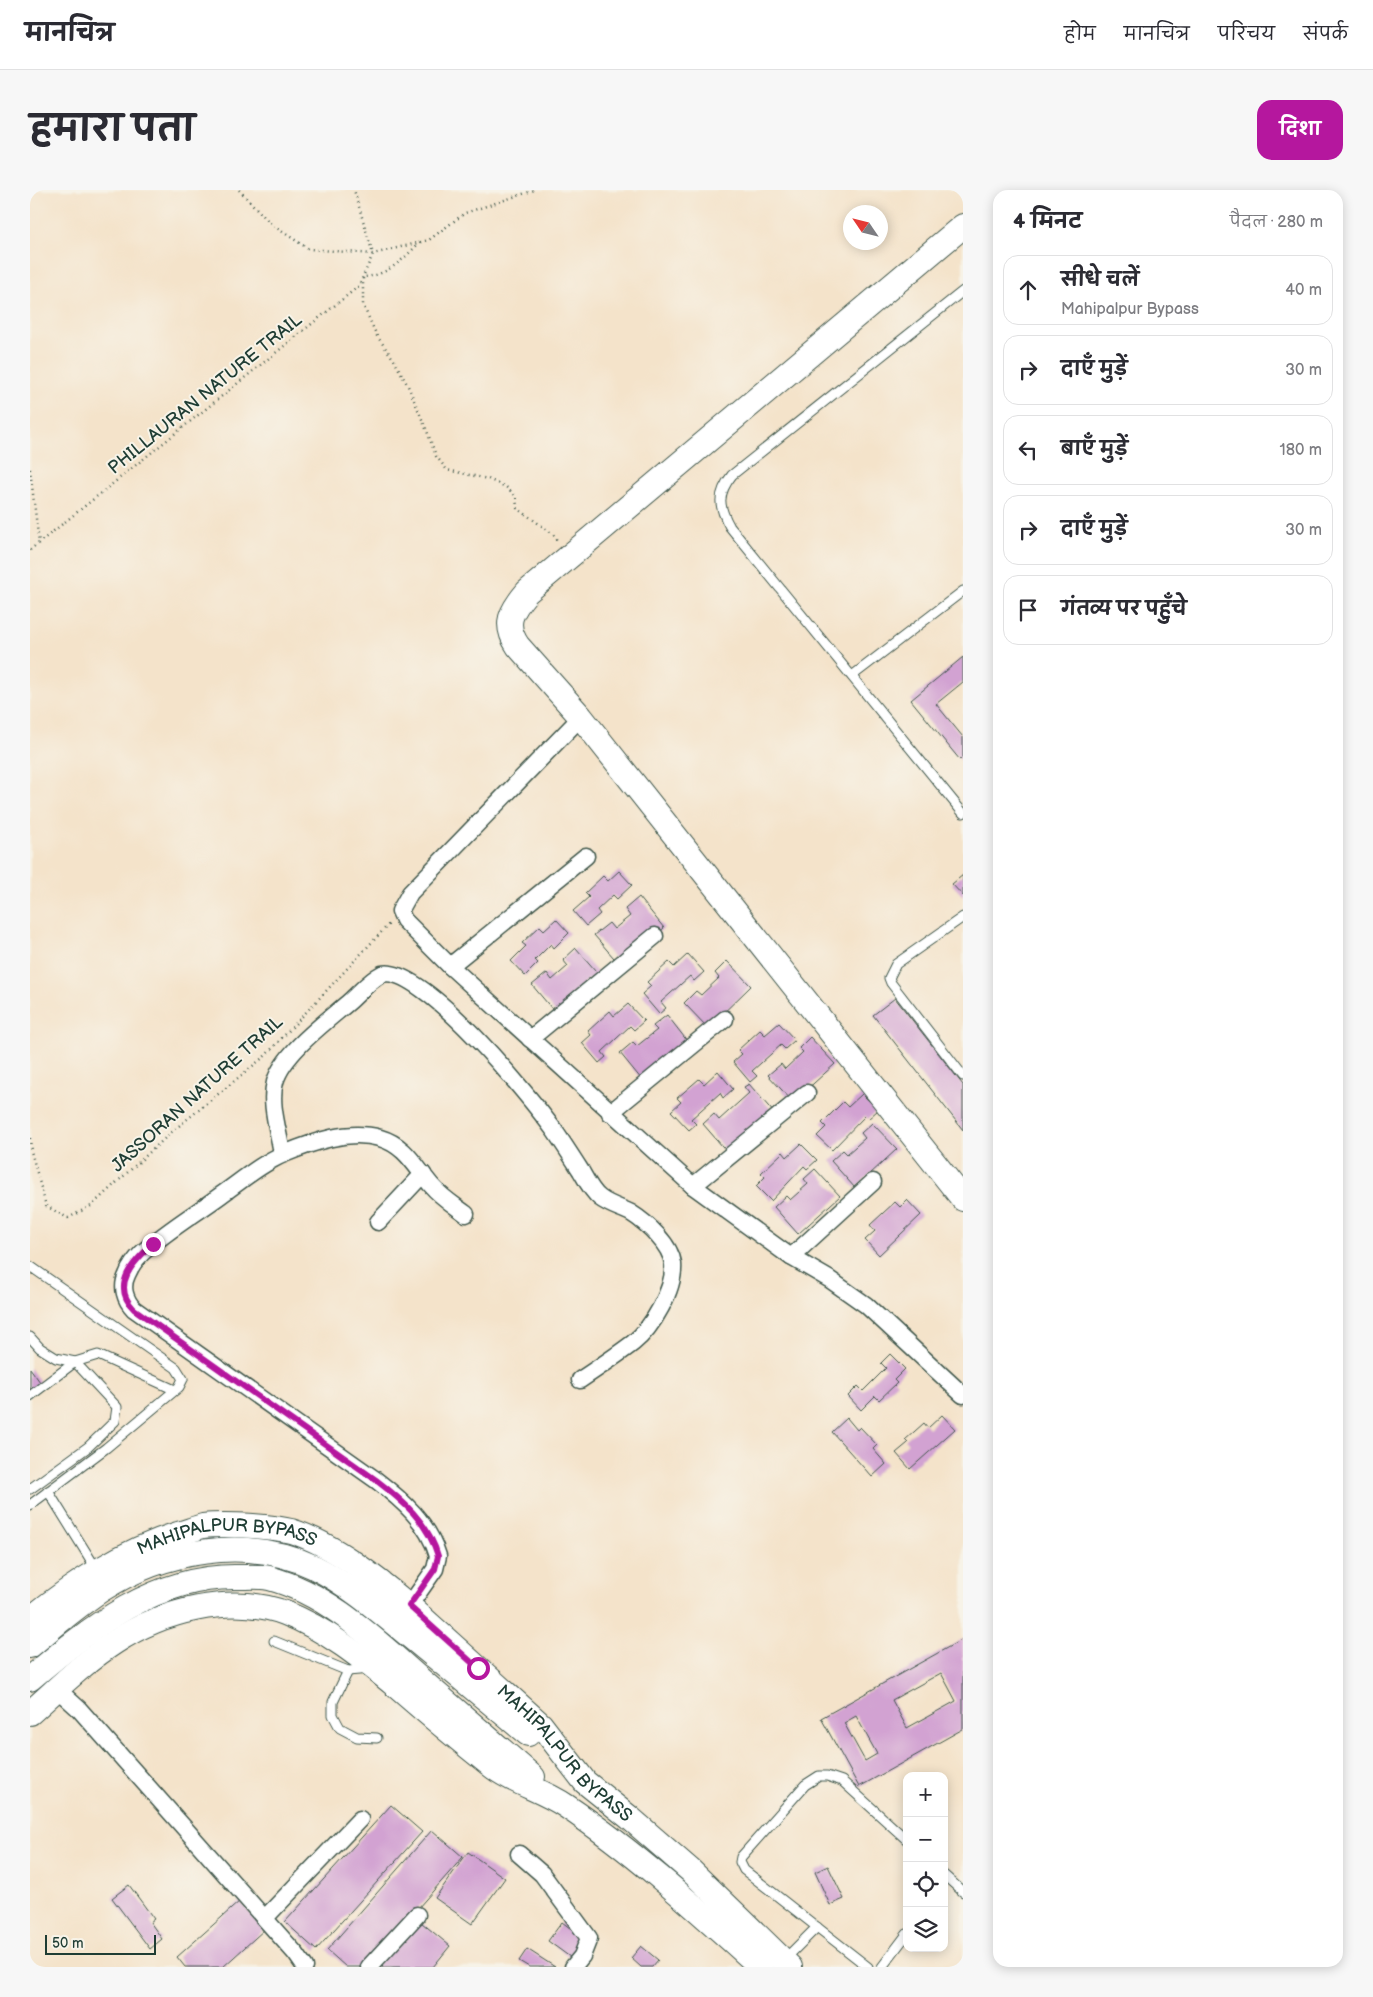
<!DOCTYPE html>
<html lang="hi">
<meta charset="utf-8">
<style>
:root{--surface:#fff;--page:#f7f7f7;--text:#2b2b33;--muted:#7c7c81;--line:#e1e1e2;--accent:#b5179e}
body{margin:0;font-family:"Balsamiq Sans","Playpen Sans Deva",sans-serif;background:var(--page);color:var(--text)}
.controls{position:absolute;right:15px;bottom:15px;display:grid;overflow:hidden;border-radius:10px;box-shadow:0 2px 12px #0003}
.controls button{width:45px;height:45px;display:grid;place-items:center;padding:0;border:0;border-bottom:1px solid var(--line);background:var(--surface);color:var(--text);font:25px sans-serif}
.compass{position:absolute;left:813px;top:15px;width:45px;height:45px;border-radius:50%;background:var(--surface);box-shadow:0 2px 12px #0003;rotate:305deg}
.scale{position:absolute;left:15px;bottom:12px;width:111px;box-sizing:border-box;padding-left:5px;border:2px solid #1f3d34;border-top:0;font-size:14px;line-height:18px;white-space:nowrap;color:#1f3d34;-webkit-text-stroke:4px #f7f3e8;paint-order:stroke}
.stop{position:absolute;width:15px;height:15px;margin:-11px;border:4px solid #b5179e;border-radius:50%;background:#fff}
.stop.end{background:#b5179e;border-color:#fff;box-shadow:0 1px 5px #0008}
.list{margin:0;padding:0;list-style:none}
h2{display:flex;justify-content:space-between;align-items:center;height:65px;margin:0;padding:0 20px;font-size:21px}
h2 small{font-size:16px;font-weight:400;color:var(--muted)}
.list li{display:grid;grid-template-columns:32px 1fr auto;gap:15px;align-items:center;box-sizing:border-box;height:70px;margin:0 10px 10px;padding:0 10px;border:1px solid var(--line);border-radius:15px}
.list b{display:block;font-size:19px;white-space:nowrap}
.list p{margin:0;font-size:16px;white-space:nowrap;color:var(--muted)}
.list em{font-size:16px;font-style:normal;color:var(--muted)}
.icon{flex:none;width:28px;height:28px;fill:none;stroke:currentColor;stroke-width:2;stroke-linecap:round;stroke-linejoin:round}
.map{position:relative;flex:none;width:933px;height:1777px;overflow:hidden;border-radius:15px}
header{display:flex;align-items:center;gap:30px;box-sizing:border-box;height:70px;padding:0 25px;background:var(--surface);border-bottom:1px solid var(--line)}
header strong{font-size:24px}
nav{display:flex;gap:28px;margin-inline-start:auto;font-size:18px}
.intro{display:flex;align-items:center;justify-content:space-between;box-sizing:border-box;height:120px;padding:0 30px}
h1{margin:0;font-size:35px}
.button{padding:12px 22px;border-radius:15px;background:var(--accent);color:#fff;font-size:18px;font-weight:700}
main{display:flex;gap:30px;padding:0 30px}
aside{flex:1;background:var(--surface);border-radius:15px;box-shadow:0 2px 12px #0003}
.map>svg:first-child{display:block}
</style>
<header>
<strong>मानचित्र</strong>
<nav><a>होम</a><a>मानचित्र</a><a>परिचय</a><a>संपर्क</a></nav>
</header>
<div class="intro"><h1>हमारा पता</h1><a class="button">दिशा</a></div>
<main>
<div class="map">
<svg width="933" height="1777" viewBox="0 0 933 1777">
<rect width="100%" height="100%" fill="#f7f3e8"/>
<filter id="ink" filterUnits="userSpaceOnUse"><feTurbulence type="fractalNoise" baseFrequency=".02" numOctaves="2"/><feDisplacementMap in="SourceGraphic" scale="10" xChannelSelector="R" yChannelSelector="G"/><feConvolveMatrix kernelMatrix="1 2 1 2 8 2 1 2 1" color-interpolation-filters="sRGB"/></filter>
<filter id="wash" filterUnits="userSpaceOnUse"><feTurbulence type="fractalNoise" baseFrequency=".0096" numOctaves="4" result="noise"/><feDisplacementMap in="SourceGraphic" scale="20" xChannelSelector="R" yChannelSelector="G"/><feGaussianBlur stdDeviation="1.12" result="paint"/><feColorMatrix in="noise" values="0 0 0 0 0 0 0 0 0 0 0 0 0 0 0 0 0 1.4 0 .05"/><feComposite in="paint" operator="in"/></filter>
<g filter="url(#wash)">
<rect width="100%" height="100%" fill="#f4e3ca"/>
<g id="blocks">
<g fill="#d2a2d2" fill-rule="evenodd">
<polygon points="933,467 933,492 906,514 933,547 933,567 930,570 881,510"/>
<polygon points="589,681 602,695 587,709 583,705 567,720 570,724 556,736 543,721 559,707 555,703 573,686 578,691"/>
<polygon points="933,685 933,706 922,694"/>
<polygon points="609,707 634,738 590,775 564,745 579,733 584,739 600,726 595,719"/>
<polygon points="526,729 539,743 524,758 521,754 505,770 508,773 495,786 481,771 496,756 492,753 510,736 514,740"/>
<polygon points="546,758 572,788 564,795 559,789 538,808 528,826 502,795 517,783 522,790 538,776 533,770"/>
<polygon points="658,764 674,782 664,791 660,786 631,812 636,818 629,824 612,804 621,796 617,792 639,772 644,777"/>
<polygon points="697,771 721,796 678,838 654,813 666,801 671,805 689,788 685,783"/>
<polygon points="865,808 933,895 933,940 843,825"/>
<polygon points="598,814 614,831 604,840 600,836 572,862 576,867 569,873 552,853 561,845 558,841 580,821 584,826"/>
<polygon points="637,825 658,852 612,890 590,863 603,852 607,856 627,840 623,836"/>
<polygon points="749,833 765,850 755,859 751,855 722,881 727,886 720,892 703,872 712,864 708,860 730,840 735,845"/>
<polygon points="780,847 805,874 763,912 738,885 751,874 755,879 773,862 769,858"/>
<polygon points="688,881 703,899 693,908 690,903 661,929 666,934 659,940 641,921 651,912 647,908 669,889 674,894"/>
<polygon points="719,894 745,924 699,964 673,934 684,924 689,930 719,903 714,897"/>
<polygon points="832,904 848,920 838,929 835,926 802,960 787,946 796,937 792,933 813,912 818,917"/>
<polygon points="842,933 867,959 825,998 801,971 813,960 817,964 835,948 831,943"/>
<polygon points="771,954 787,970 777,979 774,976 741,1011 726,996 735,987 731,983 753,962 757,967"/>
<polygon points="785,979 810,1006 768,1044 744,1017 756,1006 760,1010 778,994 774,989"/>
<polygon points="877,1010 891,1025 849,1065 835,1050 845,1041 840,1035 865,1012 870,1017"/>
<polygon points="860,1164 875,1179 864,1190 867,1193 849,1210 845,1206 831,1220 818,1206 828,1196 833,1201 856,1178 851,1173"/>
<polygon points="0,1178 10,1192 0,1200"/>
<polygon points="912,1225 925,1239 880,1279 866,1263 878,1253 875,1250 894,1233 898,1238"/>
<polygon points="817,1228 827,1240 830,1237 847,1255 843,1259 856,1274 842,1287 802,1242"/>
<path d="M933,1449v90l-104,58 -38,-69zM911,1483l15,28 -49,27 -15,-28zM826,1526l21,38 -12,7 -21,-38z"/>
<polygon points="361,1615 392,1642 286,1760 255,1732"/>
<polygon points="402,1640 433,1667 336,1777 316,1777 297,1760"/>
<polygon points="438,1662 475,1688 442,1734 405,1708"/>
<polygon points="798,1676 814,1709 800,1715 785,1682"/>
<polygon points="99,1695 124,1729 120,1732 132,1749 120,1759 82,1708"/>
<polygon points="210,1711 235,1739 193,1777 155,1777 147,1767"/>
<polygon points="386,1728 420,1756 403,1777 345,1777"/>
<polygon points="532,1732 557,1751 544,1770 518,1751"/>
<polygon points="611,1756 628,1770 622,1777 611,1777 601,1768"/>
<polygon points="497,1759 525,1777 499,1777 489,1771"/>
</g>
</g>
</g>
<g filter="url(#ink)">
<use href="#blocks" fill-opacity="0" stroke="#3f564a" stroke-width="1"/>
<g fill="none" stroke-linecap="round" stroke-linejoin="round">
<g stroke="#3f564a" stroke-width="11">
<g id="lane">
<path d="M933,101l-231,184c-15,19 -14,31 -2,52l233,286"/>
<polyline points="822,486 933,401"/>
<polyline points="933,727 866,774 859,788 861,793 933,886"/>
<polyline points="0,1076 146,1178 153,1189 149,1197 76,1258 0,1315"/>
<polyline points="0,1147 10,1158 26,1168 45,1172 87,1217 85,1231 58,1257 0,1299"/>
<polyline points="0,1206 45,1172 68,1165 145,1200"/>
<polyline points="18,1301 67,1380"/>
<polyline points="244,1451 318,1481 340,1479"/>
<polyline points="318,1481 303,1512 303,1525 310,1538 327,1547 347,1548"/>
<polyline points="914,1685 933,1702"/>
<polyline points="753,1771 787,1737"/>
<polyline points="838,1777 714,1680 710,1672 711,1667 775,1595 789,1586 797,1586 812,1591 877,1650"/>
<polyline points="852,1777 877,1744"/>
</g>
</g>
<g stroke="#3f564a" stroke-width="19">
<g id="street">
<polyline points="551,527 380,703 370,721 374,730 420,776 663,996 761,1067 799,1089 836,1115 933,1205"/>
<polyline points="420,776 556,666"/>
<polyline points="500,849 625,746"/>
<polyline points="580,923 695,829"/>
<path d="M252,964c-3,-22 -13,-50 -7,-72 8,-29 52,-61 75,-81 10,-9 20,-21 32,-27 39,-11 149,124 172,156 9,13 18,27 27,41 5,9 11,21 19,27 9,7 21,10 31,15 16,10 40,32 42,51 2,25 -21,64 -40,79 -17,13 -35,25 -53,37"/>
<polyline points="663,996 777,903"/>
<polyline points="348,1032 393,984"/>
<polyline points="761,1067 843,992"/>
<path d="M379,1416l26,-37 3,-13c-10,-34 -36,-56 -62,-76l-242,-171c-9,-9 -13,-22 -7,-34 3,-8 9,-16 15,-22 24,-22 53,-39 79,-58 20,-14 41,-32 63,-41 29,-12 64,-25 96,-16 25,7 35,28 51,47 10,12 23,20 35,29"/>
<polyline points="27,1499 49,1519 266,1764 275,1777"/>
<polyline points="489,1664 512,1684 559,1748 552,1766 543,1777"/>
<polyline points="235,1728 330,1629"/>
<polyline points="339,1777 387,1725"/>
</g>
</g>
<g stroke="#3f564a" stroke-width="26">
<g id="secondary">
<path d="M933,36l-436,366c-16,19 -24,32 -9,54l63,71 382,482"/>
<path id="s1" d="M0,1429c45,-36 93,-68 148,-85 8,-2 17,-6 25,-8 17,-2 34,-1 50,0 12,1 26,2 38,5 42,13 85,47 118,75l132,119 44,57 45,36 61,53 99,96"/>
<path d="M0,1456c22,-19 47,-40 71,-56 62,-40 145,-55 213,-23 34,17 63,42 92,66 41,33 81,67 122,101"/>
<path d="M0,1489c60,-52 126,-104 209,-102 9,0 21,-1 30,1 60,16 107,63 153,103 37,32 74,64 111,96"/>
<path d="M0,1523c27,-24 54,-51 85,-71 46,-31 116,-49 170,-29 41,16 77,45 111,73 31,27 63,54 96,80 21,17 51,24 74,40 70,47 133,105 195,161"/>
</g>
</g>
<g stroke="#3f564a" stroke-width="2.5" stroke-dasharray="1 4" stroke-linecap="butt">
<polyline points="209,0 242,35 279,59 343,64 399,50 435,23 505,0"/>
<path d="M390,52c-16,17 -33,34 -57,35v28l14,31 17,24 14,26 19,45 9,25 11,14 41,9 18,8 10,9 1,12 36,26 5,8"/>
<polyline points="0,279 9,353"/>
<polyline points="0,360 329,96 343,64 324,0"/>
<polyline points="0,948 1,961 16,1016 38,1028 61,1016 144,940 235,866 359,734"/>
</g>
<use href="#lane" stroke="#fff" stroke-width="9"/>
<use href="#street" stroke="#fff" stroke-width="16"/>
<use href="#secondary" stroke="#fff" stroke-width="24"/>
</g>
</g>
<g fill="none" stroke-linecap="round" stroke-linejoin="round" filter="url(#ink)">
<path stroke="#b5179e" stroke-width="6" d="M123,1054c-19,17 -43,41 -19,65l242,171c26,20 52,42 62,76l-3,13 -26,37 69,62"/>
</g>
<g text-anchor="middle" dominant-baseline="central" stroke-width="4" stroke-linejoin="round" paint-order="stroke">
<g font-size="18" fill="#1f3d34" stroke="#f7f3e8">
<text transform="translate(175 204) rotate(-39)">PHILLAURAN NATURE TRAIL</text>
<text transform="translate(167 904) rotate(-42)">JASSORAN NATURE TRAIL</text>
<text stroke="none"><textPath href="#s1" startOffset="221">MAHIPALPUR BYPASS</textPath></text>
<text stroke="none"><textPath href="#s1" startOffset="642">MAHIPALPUR BYPASS</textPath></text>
</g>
</g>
</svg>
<div class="controls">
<button>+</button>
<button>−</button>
<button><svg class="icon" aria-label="locate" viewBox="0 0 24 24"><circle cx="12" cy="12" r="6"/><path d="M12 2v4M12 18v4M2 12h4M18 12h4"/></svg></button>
<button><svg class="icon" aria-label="layers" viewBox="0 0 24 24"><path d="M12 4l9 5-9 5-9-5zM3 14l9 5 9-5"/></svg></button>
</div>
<svg class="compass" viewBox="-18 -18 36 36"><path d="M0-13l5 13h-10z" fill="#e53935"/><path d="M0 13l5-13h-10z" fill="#7c7c81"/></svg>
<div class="scale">50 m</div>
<div class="stop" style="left:448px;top:1478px"></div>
<div class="stop end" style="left:123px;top:1054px"></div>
</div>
<aside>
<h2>4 मिनट<small>पैदल · 280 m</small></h2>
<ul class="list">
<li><svg class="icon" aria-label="ahead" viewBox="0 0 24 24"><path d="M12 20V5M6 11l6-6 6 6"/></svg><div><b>सीधे चलें</b><p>Mahipalpur Bypass</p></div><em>40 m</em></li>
<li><svg class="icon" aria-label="right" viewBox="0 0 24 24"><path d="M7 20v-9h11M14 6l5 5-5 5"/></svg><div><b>दाएँ मुड़ें</b></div><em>30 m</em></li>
<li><svg class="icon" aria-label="left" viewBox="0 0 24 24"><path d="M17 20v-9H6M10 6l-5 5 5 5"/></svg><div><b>बाएँ मुड़ें</b></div><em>180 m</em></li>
<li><svg class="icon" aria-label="right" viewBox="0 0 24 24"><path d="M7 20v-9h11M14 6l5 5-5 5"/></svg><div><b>दाएँ मुड़ें</b></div><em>30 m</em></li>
<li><svg class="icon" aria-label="arrive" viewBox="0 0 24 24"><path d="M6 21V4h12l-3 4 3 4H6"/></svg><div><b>गंतव्य पर पहुँचे</b></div></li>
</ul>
</aside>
</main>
